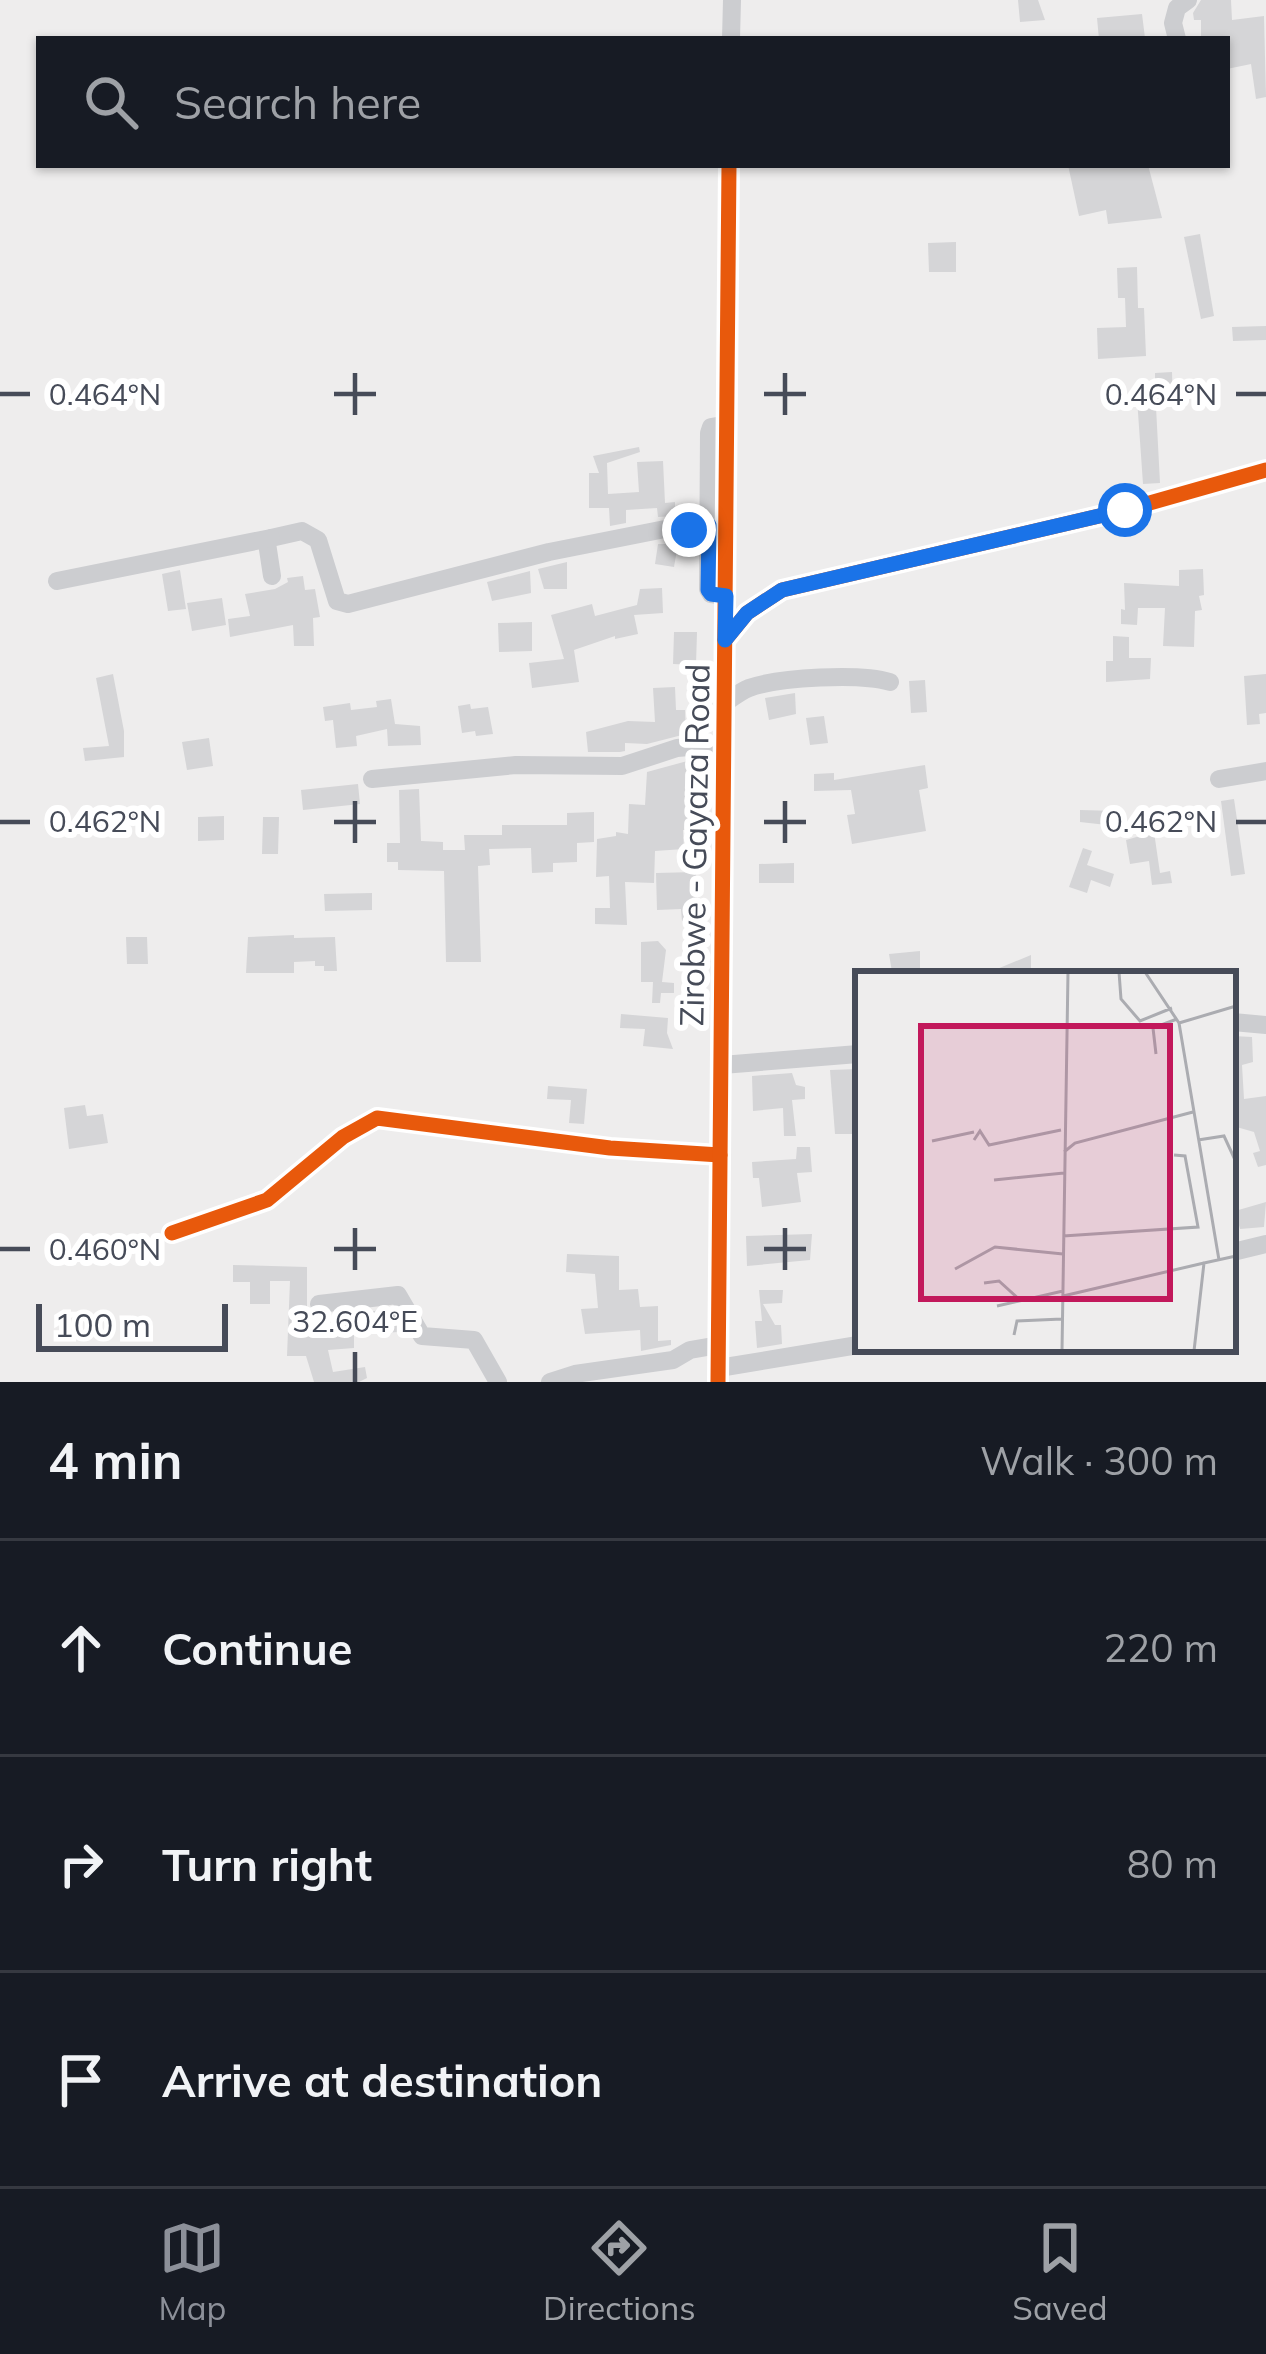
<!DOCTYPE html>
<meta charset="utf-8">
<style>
:root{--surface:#171b24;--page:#242831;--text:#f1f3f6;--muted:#9ea1a6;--line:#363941;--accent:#8c9099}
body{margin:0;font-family:Mulish,sans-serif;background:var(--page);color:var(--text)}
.scale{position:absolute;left:36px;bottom:30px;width:192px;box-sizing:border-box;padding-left:12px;border:6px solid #464b58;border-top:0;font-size:33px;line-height:42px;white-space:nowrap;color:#464b58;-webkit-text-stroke:9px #fff;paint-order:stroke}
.stop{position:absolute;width:36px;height:36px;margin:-27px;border:9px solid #1a73e8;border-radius:50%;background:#fff}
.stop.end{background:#1a73e8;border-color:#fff;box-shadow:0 3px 12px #0008}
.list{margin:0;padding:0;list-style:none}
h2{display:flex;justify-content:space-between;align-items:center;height:156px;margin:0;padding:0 48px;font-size:51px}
h2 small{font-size:39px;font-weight:400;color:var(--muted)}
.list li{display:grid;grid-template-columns:78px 1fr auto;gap:36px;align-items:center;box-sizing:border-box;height:216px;padding:0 48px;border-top:3px solid var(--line)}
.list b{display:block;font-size:45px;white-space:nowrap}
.list em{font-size:39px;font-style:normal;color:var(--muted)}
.icon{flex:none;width:66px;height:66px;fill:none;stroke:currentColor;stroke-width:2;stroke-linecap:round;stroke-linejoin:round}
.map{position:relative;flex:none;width:1266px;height:1382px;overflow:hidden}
.search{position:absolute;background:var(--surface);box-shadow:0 3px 9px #0004;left:36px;right:36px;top:36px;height:132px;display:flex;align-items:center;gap:30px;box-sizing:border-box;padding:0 42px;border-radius:0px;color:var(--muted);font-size:45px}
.sheet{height:804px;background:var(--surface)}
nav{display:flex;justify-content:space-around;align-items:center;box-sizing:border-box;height:168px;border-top:3px solid var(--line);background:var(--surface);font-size:33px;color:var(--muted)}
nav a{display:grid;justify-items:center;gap:6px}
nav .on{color:var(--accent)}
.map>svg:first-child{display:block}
</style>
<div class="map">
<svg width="1266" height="1382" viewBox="0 0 1266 1382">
<rect width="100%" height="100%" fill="#eeeded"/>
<g fill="#d5d5d7">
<polygon points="1018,0 1038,0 1045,20 1020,22"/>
<polygon points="1201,0 1231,0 1232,20 1264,16 1266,97 1256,99 1251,64 1227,69 1227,39 1201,39 1201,20 1194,20 1193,13"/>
<polygon points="1142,14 1145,38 1099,39 1097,18"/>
<polygon points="1068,165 1148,165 1162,218 1108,224 1106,210 1079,216"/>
<polygon points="1200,234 1214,316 1201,319 1184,237"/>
<polygon points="956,242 956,272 929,272 928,243"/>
<polygon points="1137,267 1138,308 1144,308 1146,356 1098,359 1097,328 1126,327 1125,298 1118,298 1117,268"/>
<polygon points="1266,326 1266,340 1233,341 1232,327"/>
<polygon points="1172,372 1173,406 1156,407 1160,483 1143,484 1136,384 1155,383 1155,373"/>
<polygon points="639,447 640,452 607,463 608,494 639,492 637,462 663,461 665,503 675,502 675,516 658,517 657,508 626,510 626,523 610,526 609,508 589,508 589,473 599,473 593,456"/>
<polygon points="658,544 678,544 674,567 655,564"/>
<polygon points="567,562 567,589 544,589 538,569"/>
<polygon points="1203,569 1204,595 1199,596 1202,610 1195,611 1194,647 1163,646 1165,608 1138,608 1137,625 1121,624 1121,609 1125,610 1124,583 1179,586 1179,570"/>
<polygon points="180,570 186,609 168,611 162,574"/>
<polygon points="530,571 531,593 492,601 487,582"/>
<polygon points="303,576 305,590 315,589 320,617 313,618 314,646 294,646 293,625 230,637 228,619 250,616 245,594 275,589 288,582 287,578"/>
<polygon points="662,588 663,613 634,615 638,634 615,639 615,636 574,650 579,682 532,688 529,663 564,659 551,615 592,604 595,616 637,605 640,589"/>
<polygon points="222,598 226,625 192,631 187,603"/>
<polygon points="532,622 532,651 499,652 498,623"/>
<polygon points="674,632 697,632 696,665 673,664"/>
<polygon points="1113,636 1129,637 1129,658 1151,658 1150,679 1106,682 1106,661 1113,661"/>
<polygon points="113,674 124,731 124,757 85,761 83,748 109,746 96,678"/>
<polygon points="1266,674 1266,713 1259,714 1260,724 1247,725 1244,676"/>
<polygon points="925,680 927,712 911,713 909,681"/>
<polygon points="675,687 676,710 685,710 686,734 647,744 625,743 625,751 620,752 588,752 586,732 628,721 655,722 653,688"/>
<polygon points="795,693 796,714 769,720 765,698"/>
<polygon points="391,699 395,724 420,726 421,745 388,746 387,729 356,736 357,746 336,748 333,720 325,721 323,707 350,703 351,710 377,707 376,701"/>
<polygon points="470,704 471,709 488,707 493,734 476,736 475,731 462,733 458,706"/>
<polygon points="824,716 828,743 810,745 806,718"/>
<polygon points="209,738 213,766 187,770 182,742"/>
<polygon points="691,760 693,830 683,830 684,849 655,851 654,883 625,882 627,925 595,924 595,908 610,908 609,876 596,877 597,839 616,836 616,832 628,834 629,804 645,805 647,772"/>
<polygon points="925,765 928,788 919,790 926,831 852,844 847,815 855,814 851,790 814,791 814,774 834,773 834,780"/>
<polygon points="358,784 360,804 303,810 301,790"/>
<polygon points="419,789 421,841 443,842 443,850 465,850 464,835 502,835 502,825 567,825 567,813 594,812 594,842 577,843 577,862 553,863 553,872 532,873 531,848 489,849 490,865 478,866 481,962 446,962 444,871 398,870 398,862 387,862 387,843 400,843 399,790"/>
<polygon points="1234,799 1245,874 1231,876 1221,801"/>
<polygon points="1080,810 1116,811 1116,826 1080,822"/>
<polygon points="224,816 224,840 198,841 198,817"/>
<polygon points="263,817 279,817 278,854 262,854"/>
<polygon points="1154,832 1160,873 1170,871 1172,883 1152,885 1149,861 1130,864 1126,840"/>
<polygon points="1083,848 1092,851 1087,865 1114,874 1110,887 1091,880 1087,893 1069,887"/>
<polygon points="794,863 794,883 759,883 759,864"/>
<polygon points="696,872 698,920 682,921 681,909 657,910 656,873"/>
<polygon points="372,893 372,910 325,911 324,894"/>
<polygon points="294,935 294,938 335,937 337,971 324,971 324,966 315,966 315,961 294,962 294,973 246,973 248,937"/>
<polygon points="126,937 147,937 148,964 127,964"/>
<polygon points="658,941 666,950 662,982 674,983 674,993 661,993 660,1003 652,1003 653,982 641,982 641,942"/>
<polygon points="920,951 920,969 912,968 906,974 892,972 889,954"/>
<polygon points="1031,955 1031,974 985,974"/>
<polygon points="621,1014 668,1018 667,1033 673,1049 643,1046 645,1029 620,1028"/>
<polygon points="1233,1036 1252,1037 1253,1062 1242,1065 1244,1099 1266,1096 1266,1165 1258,1167 1253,1153 1260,1151 1254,1132 1233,1126"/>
<polygon points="858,1069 858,1134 835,1134 830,1070"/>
<polygon points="792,1073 796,1085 805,1087 805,1099 792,1100 796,1136 784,1136 783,1108 753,1111 752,1076"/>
<polygon points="548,1086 587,1089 584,1124 569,1123 571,1100 547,1099"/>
<polygon points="85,1105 87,1116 103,1114 108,1143 69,1149 64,1108"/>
<polygon points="797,1147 810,1147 812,1172 797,1173 801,1202 762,1207 759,1178 753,1178 752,1162 796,1159"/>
<polygon points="1266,1202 1264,1227 1240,1229 1235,1211"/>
<polygon points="812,1234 810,1260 747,1266 746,1236"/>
<polygon points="567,1254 619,1256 619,1290 638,1289 640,1307 658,1306 658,1341 671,1340 671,1345 641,1351 640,1330 585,1334 581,1309 598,1308 595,1274 566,1272"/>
<polygon points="233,1265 307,1267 307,1317 316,1317 317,1332 345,1330 345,1316 349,1314 391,1309 399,1323 398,1332 354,1335 354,1348 328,1350 333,1372 365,1367 367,1378 359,1382 314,1382 306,1356 287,1356 290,1281 270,1281 270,1304 250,1304 250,1282 233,1282"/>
<polygon points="759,1290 783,1290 782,1303 763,1304 775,1325 781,1325 782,1344 757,1348 755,1321 762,1321"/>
</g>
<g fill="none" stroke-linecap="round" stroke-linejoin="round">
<g stroke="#cccdd0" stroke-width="18">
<polyline points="731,39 732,0"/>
<polyline points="1177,39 1173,23 1177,8 1188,0"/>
<polyline points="272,576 267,543 271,538 302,531 318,540 337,601 348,604 549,552 665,529 689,530 709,525"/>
<polyline points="57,581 271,538"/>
<polyline points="726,596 711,594 708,589 709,433 711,427 728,424"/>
<polyline points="725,640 747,613 782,590 1125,510 1266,470"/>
<path d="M725,703c7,-5 16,-12 24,-15 31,-11 111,-15 141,-6"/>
<polyline points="372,779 516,765 622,766 677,748 725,744"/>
<polyline points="1219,779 1266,771"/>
<polyline points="1233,1022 1266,1025"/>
<polyline points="722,1065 858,1054"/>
<polyline points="172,1233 267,1200 343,1137 377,1118 610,1148 720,1155"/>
<polyline points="1233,1252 1266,1244"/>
<polyline points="319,1304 398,1295 422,1336 474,1340 498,1382"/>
<polyline points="719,1368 858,1345"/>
<polyline points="550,1382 575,1374 673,1360 690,1350 719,1345"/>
<polyline points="718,1382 729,165"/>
</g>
<g stroke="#fff" stroke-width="22">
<g id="cycleway">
<polyline points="725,640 747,613 782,590 1125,510 1266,470"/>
<polyline points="172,1233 267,1200 343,1137 377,1118 610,1148 720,1155"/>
<polyline points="718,1382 729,165"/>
</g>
</g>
<use href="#cycleway" stroke="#e8590c" stroke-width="15"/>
</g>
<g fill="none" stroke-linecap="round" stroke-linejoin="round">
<polyline stroke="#1a73e8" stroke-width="15" points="689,530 709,525 708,590 711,594 726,596 725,640 747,613 782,590 1125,510"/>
</g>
<path fill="none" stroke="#464b58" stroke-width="4.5" d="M355,373v42M785,373v42M0,394h30M334,394h42M764,394h42M1236,394h30M355,801v42M785,801v42M0,822h30M334,822h42M764,822h42M1236,822h30M355,1228v42M785,1228v42M0,1249h30M334,1249h42M764,1249h42M355,1352v30"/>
<g text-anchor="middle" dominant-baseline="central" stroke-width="12" stroke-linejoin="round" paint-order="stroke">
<g font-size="33" fill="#464b58" stroke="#fff">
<text transform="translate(694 845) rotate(-89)">Zirobwe - Gayaza Road</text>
</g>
</g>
<g transform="translate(855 971)">
<rect width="381" height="381" fill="#eeeded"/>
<path fill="none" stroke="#abacb1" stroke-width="3" d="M264,1l2,27 19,22 32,-13M290,1l34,51 40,237M324,52l57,-17M301,83l-3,-26 24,-9M119,169l6,-9 9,14 72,-15M343,169l26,-4 12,26M77,170l42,-9M209,181l11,-9 118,-31M139,209l70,-7M208,265l135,-9 -13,-71 -11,-1M100,298l40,-22 68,7M129,312l15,-2 22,20M208,325l141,-33M142,335l66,-15M159,364l3,-14 45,-2M207,380l6,-379M339,380l10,-88 32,-7"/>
<path fill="#c2185b" fill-opacity="0.15" stroke="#c2185b" stroke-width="6" d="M66,55h249v273h-249z"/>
<rect width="381" height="381" fill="none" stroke="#464b58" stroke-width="6"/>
</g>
<g font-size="30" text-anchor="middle" fill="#464b58" stroke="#fff" stroke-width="12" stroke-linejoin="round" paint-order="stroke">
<text x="105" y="405">0.464°N</text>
<text x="1161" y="405">0.464°N</text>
<text x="105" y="832">0.462°N</text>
<text x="1161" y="832">0.462°N</text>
<text x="105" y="1260">0.460°N</text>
<text x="355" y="1332">32.604°E</text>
</g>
</svg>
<div class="scale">100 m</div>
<div class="stop" style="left:1125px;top:510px"></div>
<div class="stop end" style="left:689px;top:530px"></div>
<div class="search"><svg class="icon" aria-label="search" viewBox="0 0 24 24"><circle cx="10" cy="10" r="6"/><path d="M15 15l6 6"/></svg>Search here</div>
</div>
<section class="sheet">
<h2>4 min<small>Walk · 300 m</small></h2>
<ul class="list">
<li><svg class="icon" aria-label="ahead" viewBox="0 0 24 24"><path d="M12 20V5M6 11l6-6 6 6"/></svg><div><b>Continue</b></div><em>220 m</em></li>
<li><svg class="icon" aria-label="right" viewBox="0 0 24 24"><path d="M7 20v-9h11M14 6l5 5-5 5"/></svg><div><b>Turn right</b></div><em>80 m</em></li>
<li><svg class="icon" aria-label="arrive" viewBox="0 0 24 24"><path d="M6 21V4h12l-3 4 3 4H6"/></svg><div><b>Arrive at destination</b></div></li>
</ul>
</section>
<nav>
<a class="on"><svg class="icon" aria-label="map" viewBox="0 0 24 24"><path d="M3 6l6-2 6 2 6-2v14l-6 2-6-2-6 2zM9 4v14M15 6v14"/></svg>Map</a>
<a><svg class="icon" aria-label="directions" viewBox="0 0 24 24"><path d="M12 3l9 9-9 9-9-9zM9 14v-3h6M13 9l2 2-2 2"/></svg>Directions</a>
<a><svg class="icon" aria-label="saved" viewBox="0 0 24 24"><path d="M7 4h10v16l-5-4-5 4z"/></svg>Saved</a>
</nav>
